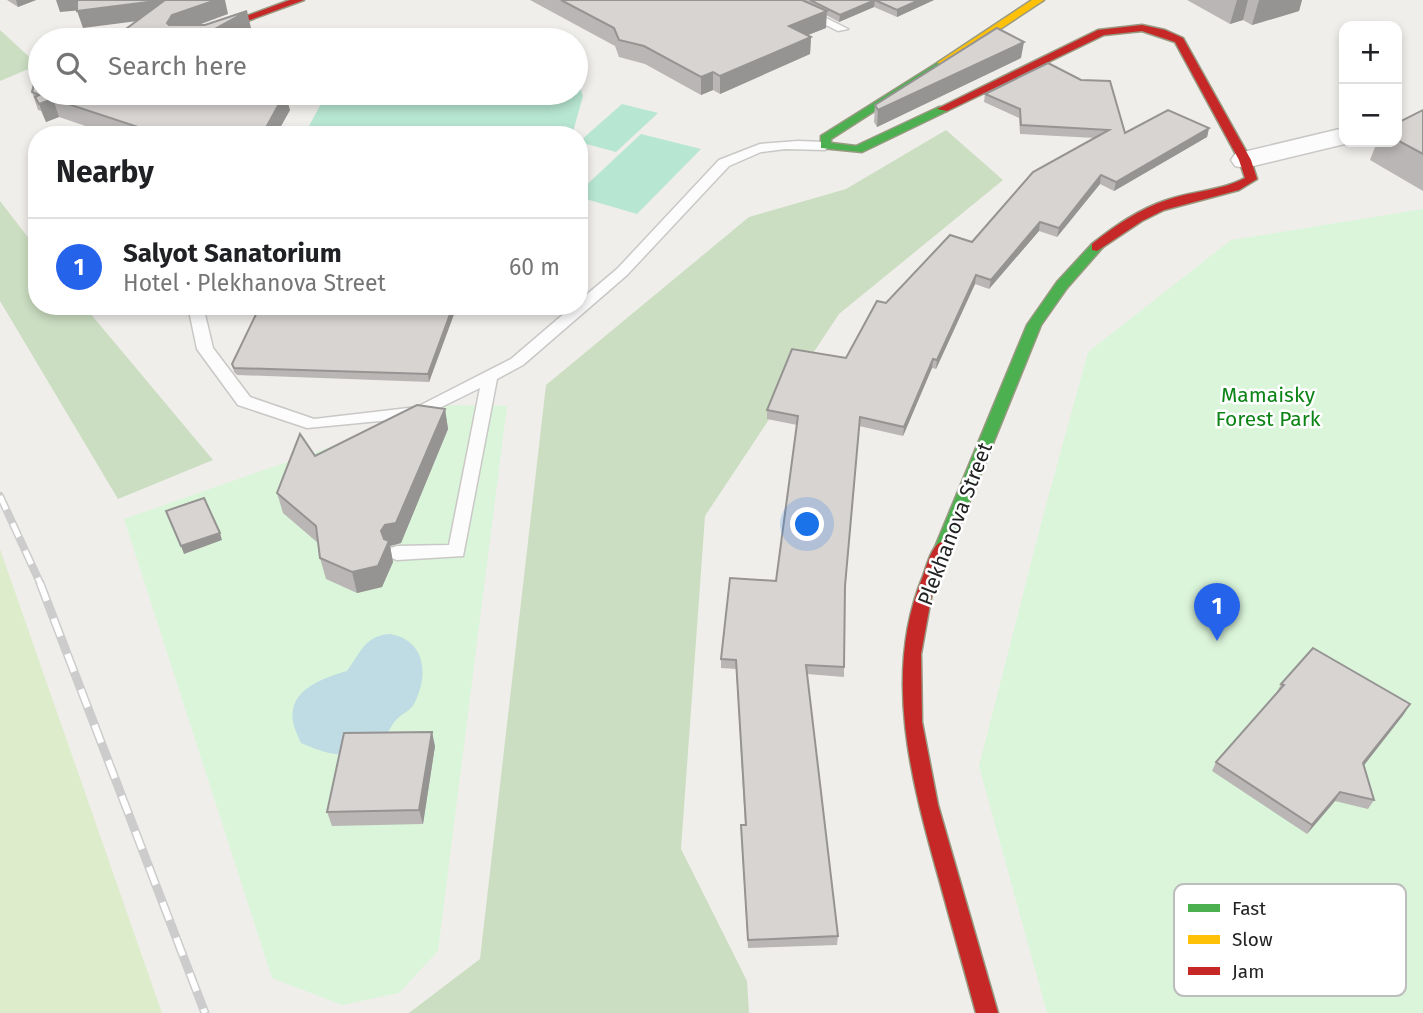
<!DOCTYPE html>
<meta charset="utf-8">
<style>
:root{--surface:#fff;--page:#f6f6f6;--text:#202124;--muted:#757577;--line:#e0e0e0;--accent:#2563eb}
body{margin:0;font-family:"Fira Sans",sans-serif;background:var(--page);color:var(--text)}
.controls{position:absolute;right:21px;top:21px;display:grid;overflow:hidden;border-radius:14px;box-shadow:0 4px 10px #0003}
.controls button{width:63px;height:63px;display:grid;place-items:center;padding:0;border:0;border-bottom:2px solid var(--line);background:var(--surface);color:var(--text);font:35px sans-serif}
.you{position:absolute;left:808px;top:525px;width:24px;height:24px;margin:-18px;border:5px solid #fff;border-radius:50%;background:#1a73e8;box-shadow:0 0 0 10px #1a73e833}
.badge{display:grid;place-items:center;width:46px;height:46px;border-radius:50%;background:var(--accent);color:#fff;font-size:23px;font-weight:700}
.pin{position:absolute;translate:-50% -58px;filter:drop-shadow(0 2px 4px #0008)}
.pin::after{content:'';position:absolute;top:37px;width:24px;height:21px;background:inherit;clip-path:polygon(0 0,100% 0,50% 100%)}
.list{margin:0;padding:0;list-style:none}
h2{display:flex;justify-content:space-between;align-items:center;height:91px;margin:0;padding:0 28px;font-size:30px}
h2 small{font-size:23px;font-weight:400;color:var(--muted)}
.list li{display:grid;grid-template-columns:46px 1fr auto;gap:21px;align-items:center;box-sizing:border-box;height:98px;padding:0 28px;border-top:2px solid var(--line)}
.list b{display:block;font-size:26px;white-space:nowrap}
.list p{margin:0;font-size:23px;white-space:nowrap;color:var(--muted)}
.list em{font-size:23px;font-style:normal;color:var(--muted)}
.icon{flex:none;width:38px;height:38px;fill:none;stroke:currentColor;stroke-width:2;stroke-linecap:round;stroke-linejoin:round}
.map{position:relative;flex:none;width:1423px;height:1013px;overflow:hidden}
.search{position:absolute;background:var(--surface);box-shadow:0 4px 10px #0003;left:28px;top:28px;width:560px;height:77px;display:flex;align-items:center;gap:18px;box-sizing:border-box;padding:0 24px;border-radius:38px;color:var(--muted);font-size:26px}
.panel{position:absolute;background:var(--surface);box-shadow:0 4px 10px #0003;left:28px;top:126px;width:560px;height:189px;border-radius:28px}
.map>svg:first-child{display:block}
</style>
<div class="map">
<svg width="1423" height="1013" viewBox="0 0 1423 1013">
<rect width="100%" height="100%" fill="#f0eeeb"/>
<polygon fill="#ddeccb" points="0,549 162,1013 0,1013"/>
<g fill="#cbdec1">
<polygon points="0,30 38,65 0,81"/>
<polygon points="946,130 1003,180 839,314 705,516 681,849 747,981 749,1013 409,1013 480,959 546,385 749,217 846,189"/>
<polygon points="0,201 37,249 37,306 84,306 213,460 118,499 0,301"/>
</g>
<g fill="#daf5da">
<polygon points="1423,209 1423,1013 1047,1013 979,766 1043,516 1088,352 1231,240"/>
<polygon points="450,405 507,406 438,951 399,993 342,1005 272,978 124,519"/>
</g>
<g fill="#b7e6d2">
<polygon points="576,76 583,96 572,135 304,135 327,93 576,93"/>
<polygon points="622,104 658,113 616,152 579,142"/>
<polygon points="641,134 701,149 637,214 579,197 579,192"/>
</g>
<path fill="#bfdbe3" d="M391,634c35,7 38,42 23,70 -3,6 -11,9 -16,14 -8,7 -12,20 -17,29 -37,10 -44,11 -80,-4 -3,-7 -7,-15 -8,-22 -5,-32 31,-43 54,-50 14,-19 18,-36 44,-37z"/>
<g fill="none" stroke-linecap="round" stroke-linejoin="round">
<g stroke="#c9c8c7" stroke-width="3">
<g id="lane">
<polygon points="776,0 790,0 848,29 838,31"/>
<polygon points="798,141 825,142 831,146 825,150 785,149 761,152 729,166 627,275 523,365 497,379 463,556 397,560 391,558 388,553 391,548 397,546 449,545 480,388 421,417 307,428 238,405 197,349 188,306 203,306 213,348 250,397 314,419 417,407 511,359 573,306 579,306 579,301 617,269 719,160 760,144"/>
</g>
</g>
<g stroke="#c9c8c7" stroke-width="3">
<polygon id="street" points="1344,128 1344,142 1353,142 1245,168 1235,166 1231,160 1235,154"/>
</g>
<g stroke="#999a82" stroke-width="3">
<g id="fast">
<polygon points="942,60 947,63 946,65 831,139 831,143 856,146 939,107 947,107 947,111 862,152 821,148 821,136"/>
<polygon points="1097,243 1103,247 1067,288 1041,325 951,547 943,553 937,551 935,547 1027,325 1057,282 1092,244"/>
</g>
</g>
<g stroke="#999a82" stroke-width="3">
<polygon id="slow" points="1032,0 1044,0 946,65 937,63"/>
</g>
<g stroke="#999a82" stroke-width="3">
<g id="jam">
<polygon points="290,0 304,0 196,40 182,40"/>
<path d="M1142,25l23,5 18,8 68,122 6,19 -18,11 -75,20 -22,11 -45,30 -5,-1v-6c23,-18 47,-35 75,-44 25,-9 54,-9 78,-22l-6,-18 -64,-118 -33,-11 -38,4 -157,76 -10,-2 161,-79z"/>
<path d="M943,541l8,6 -19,46 -11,61 1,68 16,83 60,208h-22c-12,-45 -25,-89 -37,-134 -27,-96 -57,-205 -16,-303 4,-10 8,-31 20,-35z"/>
</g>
</g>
<use href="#lane" fill="#fdfcfc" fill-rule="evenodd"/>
<use href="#street" fill="#fdfcfc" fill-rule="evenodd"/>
<use href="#fast" fill="#4caf50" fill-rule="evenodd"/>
<use href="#slow" fill="#ffc107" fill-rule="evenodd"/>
<use href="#jam" fill="#c62828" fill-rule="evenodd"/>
<g stroke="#ccc" stroke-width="8">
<polyline id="rail-far1" points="0,496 41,585"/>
</g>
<g stroke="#ccc" stroke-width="9">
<polyline id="rail" points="40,583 205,1013"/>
</g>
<use href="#rail-far1" stroke="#fff" stroke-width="5" stroke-dasharray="15" stroke-linecap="butt"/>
<use href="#rail" stroke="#fff" stroke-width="6" stroke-dasharray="19" stroke-linecap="butt"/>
</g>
<g fill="#b9b6b5">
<polygon points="7,0 36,0 18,7"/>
<polygon points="530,0 934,0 897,17 874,7 839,22 826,15 826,28 807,35 811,37 810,54 720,94 713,90 701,95 645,64 619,57 615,46"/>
<polygon points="1187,0 1302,0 1299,11 1252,25 1243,20 1230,24"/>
<polygon points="1021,58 877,127 874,122 875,105"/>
<polygon points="32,92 290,110 276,135 112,135 59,117 46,122 41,111 38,110"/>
<polygon points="985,94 1125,133 1209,128 1207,137 1114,191 1100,184 1057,237 1039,231 989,289 975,284 936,369 932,368 903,436 859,426 845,586 844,677 807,674 838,936 837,945 748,948 741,834 741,825 745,825 736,669 721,668 721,659 776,581 797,425 767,419 767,410 846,358 886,303 972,242 1095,138 1020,134 1019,118 984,102"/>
<polygon points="1423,110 1423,191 1370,160 1377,142 1397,142 1397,123"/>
<polygon points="260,306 457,306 429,382 237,375 234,372 232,364"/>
<polygon points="445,409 448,429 401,543 390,546 393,562 382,587 357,593 326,579 320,558 318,543 283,513 277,493 315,456"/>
<polygon points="1281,684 1404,714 1364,765 1374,800 1368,809 1335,801 1307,834 1212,771 1216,762 1276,694"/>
<polygon points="435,746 423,824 332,826 327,812"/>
</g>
<g fill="#969493">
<polygon points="16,0 36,0 18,7"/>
<polygon points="56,0 80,0 83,10 60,12"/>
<polygon points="165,0 169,17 83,28 77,11"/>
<polygon points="216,0 225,0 228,14 177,33 167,23 172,15"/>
<polygon points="875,0 874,7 839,22 840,15"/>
<polygon points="919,0 934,0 897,17 897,10"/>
<polygon points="1237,0 1248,0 1243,20 1230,24"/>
<polygon points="1259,0 1302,0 1299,11 1252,25"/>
<polygon points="247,11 251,28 230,40 195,40"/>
<polygon points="827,11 826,28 788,43 789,26"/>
<polygon points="811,37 810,54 720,94 720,76"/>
<polygon points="1024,42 1021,58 877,127 878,110"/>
<polygon points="713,72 713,90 701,95 701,77"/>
<polygon points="285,93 290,110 276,135 262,135"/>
<polygon points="53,99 59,117 46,122 39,104"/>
<polygon points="1209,128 1207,137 1114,191 1116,182"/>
<polygon points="1101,175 1100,184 1057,237 1059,228"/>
<polygon points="1040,222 1039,231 989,289 991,280"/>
<polygon points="976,275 975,284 936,369 937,360"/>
<polygon points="453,306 457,306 429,382 428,374"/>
<polygon points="933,359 932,368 903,436 904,427"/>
<polygon points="445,409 448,429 401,543 390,546 393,562 382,587 357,593 352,572 381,531"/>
<polygon points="220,533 222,540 184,554 181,546"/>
<polygon points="1410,704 1404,714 1358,773 1363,763"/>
<polygon points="432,732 435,746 423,824 419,810"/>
<polygon points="1340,792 1335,801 1307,834 1312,825"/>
</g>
<g fill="#d7d4d2" stroke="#969493" stroke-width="2">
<polygon points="77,0 164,0 77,11"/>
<polygon points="165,0 216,0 172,15 167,23 169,25 205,25 247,11 195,40 111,40"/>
<polygon points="561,0 802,0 827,11 789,26 811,37 720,76 713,72 701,77 644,46 619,40 614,28"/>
<polygon points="810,0 919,0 897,10 875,0 840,15"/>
<polygon points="997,28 1024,42 878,110 875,105"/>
<polygon points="1048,63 1081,80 1110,81 1125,133 1168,110 1209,128 1116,182 1101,175 1059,228 1040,222 991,280 976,275 937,360 933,359 904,427 860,417 845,586 844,667 806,665 838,936 748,940 741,825 746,825 736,660 721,659 730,578 776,581 798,416 767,410 792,349 846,358 877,301 886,303 950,235 972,242 1033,172 1109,130 1021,125 1020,109 985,94"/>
<polygon points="34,84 40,84 40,93 285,93 262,135 136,135 141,128 53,99 39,104 35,97 39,95 32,92"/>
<polygon points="1423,110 1423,154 1397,140 1397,123"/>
<polygon points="260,306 453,306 428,374 234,368 232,364"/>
<polygon points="417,405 445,409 396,523 385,525 381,531 384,539 389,541 378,566 352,572 320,558 316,526 277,493 300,434 315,456"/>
<polygon points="204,498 220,533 181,546 166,511"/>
<polygon points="1313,648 1410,704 1363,763 1374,800 1340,792 1312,825 1216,762 1284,685 1281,684"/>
<polygon points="432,732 419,810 327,812 344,733"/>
</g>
<g text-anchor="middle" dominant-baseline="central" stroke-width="5" stroke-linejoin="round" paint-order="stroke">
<g font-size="21" fill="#0c8416" stroke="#fff">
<text x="1268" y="395">Mamaisky<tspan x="1268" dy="24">Forest Park</tspan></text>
</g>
<g font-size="21" fill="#222" stroke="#fff">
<text transform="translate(955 524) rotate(-69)">Plekhanova Street</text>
</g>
</g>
<rect x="1174" y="884" width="232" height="112" rx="10" fill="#fff" stroke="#bdbdbd" stroke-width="2"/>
<rect x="1188" y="904" width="32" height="8" fill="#4caf50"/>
<rect x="1188" y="935" width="32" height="9" fill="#ffc107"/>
<rect x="1188" y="967" width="32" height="8" fill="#c62828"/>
<g font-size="19" fill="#222">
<text x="1232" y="915">Fast</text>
<text x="1232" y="946">Slow</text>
<text x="1232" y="978">Jam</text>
</g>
</svg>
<div class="controls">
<button>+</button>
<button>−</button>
</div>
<div class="you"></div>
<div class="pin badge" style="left:1217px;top:641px">1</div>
<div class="search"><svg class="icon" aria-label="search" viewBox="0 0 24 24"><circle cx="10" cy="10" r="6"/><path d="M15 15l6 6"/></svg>Search here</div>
<section class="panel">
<h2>Nearby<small></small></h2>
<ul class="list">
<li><span class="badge">1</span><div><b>Salyot Sanatorium</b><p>Hotel · Plekhanova Street</p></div><em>60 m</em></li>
</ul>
</section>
</div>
